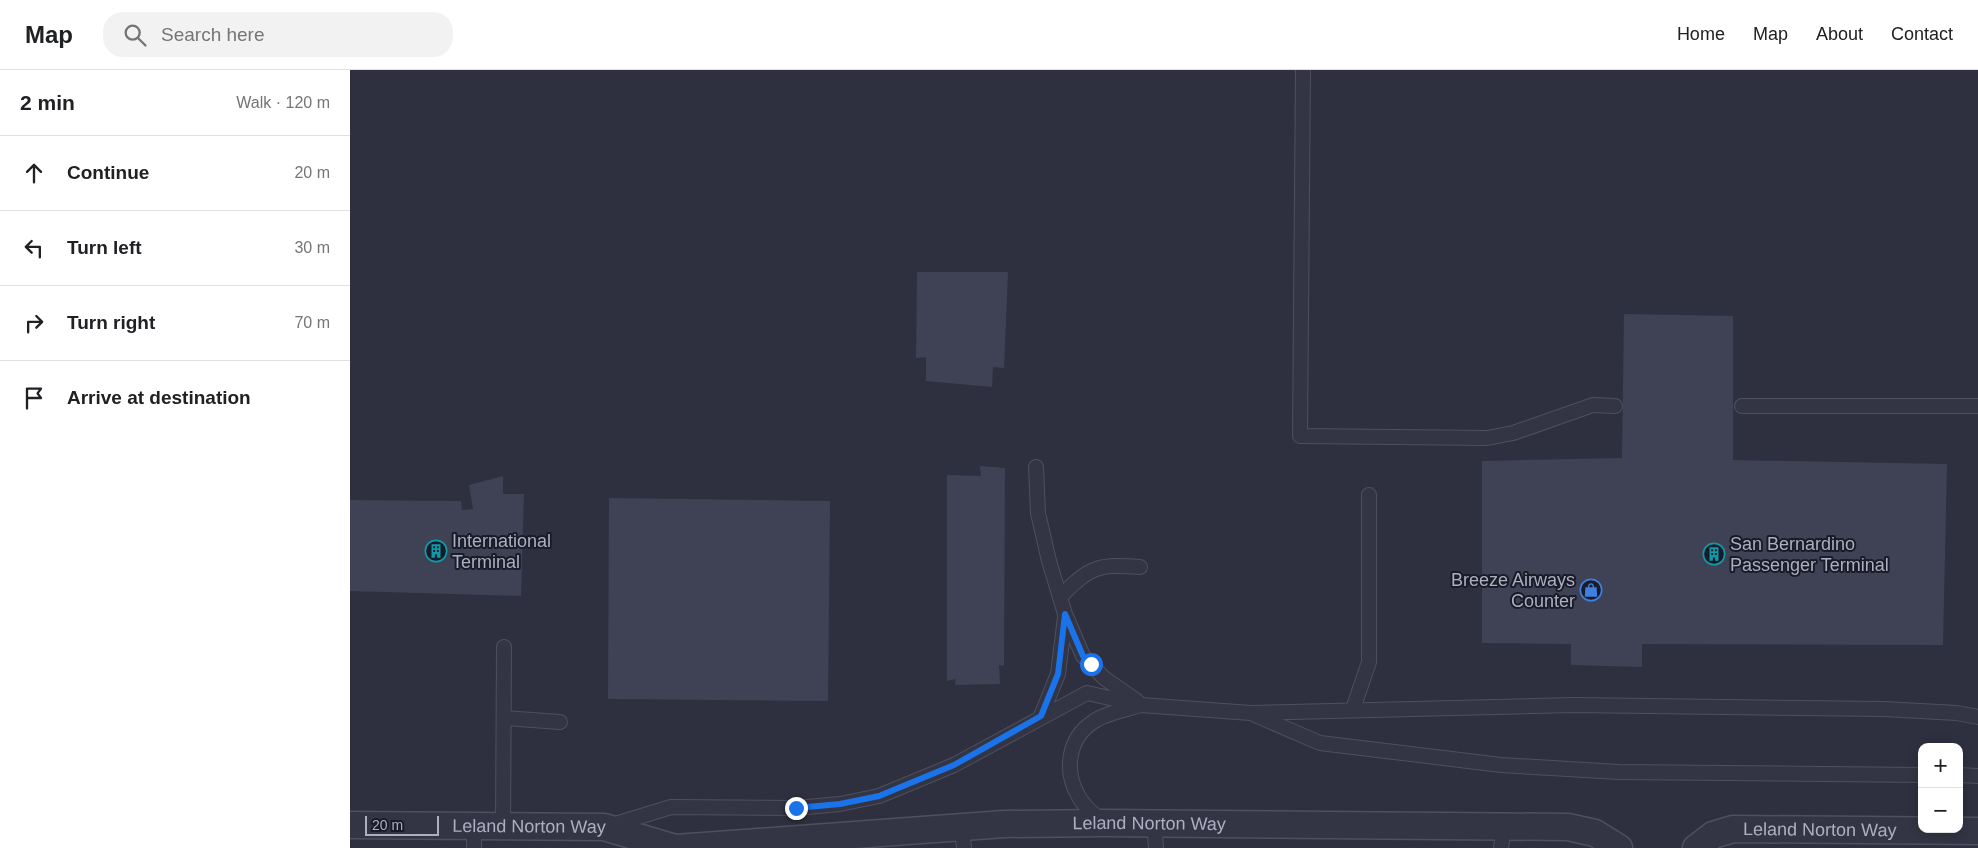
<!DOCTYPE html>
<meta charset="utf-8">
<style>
:root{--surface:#fff;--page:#f2f2f2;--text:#202124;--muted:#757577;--line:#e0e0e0}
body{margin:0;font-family:Arial,sans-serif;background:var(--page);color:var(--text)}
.controls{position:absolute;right:15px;bottom:15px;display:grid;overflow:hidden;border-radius:10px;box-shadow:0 2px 12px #0003}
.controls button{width:45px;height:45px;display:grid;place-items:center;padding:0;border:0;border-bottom:1px solid var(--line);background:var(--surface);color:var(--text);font:25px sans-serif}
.scale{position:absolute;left:15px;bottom:12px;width:74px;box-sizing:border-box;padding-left:5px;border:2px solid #adafc1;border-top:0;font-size:14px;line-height:18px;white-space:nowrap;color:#adafc1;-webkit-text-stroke:4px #191b28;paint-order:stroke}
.stop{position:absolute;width:15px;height:15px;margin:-11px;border:4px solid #1a73e8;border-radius:50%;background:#fff}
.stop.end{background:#1a73e8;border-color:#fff;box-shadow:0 1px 5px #0008}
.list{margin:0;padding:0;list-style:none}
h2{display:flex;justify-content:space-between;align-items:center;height:65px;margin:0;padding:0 20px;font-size:21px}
h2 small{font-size:16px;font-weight:400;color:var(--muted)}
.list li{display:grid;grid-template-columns:32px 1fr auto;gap:15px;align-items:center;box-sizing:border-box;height:75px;padding:0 20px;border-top:1px solid var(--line)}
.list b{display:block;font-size:19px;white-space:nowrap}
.list em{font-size:16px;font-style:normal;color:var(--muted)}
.icon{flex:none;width:28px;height:28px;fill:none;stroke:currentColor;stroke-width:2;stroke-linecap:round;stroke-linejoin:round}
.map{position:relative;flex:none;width:1628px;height:778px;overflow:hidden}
header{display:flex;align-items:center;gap:30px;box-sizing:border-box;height:70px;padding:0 25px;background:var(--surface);border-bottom:1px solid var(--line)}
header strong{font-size:24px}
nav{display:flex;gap:28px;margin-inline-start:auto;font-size:18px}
.search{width:350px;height:45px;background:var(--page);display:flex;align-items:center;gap:12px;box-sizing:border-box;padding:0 18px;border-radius:20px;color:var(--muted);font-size:19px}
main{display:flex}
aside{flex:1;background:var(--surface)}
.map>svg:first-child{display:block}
</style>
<header>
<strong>Map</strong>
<div class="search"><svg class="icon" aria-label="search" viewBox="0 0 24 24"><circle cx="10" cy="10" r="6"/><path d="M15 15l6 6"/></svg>Search here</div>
<nav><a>Home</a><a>Map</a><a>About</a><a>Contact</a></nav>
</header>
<main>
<aside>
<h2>2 min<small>Walk · 120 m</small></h2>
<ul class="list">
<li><svg class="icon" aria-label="ahead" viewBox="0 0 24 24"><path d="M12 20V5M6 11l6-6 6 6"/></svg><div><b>Continue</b></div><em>20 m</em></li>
<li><svg class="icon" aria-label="left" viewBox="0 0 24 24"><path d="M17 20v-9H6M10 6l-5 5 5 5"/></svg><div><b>Turn left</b></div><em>30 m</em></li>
<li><svg class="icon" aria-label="right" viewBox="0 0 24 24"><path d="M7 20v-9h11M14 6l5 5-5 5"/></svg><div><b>Turn right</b></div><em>70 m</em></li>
<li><svg class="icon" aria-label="arrive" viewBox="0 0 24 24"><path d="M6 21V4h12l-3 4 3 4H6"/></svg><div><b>Arrive at destination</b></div></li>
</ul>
</aside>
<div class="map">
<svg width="1628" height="778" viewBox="0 0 1628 778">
<rect width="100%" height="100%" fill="#202333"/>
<path fill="#2e3040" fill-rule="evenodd" d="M0,0h1628v778h-1628zM1572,677h37v82h-37z"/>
<g fill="#3f4154">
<polygon points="567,202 658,202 654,298 643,297 642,317 576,311 576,287 566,288"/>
<polygon points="1274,244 1383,246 1383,390 1597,394 1593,575 1292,574 1292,597 1221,595 1221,574 1132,573 1132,391 1272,388"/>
<polygon points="630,396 655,398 654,596 649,595 650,614 605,615 606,609 597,611 597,405 631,406"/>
<polygon points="153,406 153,424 174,424 171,526 0,521 0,430 111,431 112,440 123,439 119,415"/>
<polygon points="259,428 480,431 478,631 258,629"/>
</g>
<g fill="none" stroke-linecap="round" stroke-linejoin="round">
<g stroke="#4e505f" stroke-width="16">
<g id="service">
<polyline points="953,0 950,366 1137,368 1163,363 1243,335 1265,336"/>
<polyline points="1392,336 1628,336"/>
<polyline points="686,397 688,443 699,491 715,544 733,586 754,608 787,631"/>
<path d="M710,527c31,-31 37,-33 80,-30"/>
<polyline points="1003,639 1019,592 1019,425"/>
<polyline points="905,645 970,673 1151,695 1269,702 1572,705"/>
<polyline points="691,646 708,604 715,547"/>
<polyline points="154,648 210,652"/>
<polyline points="1609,705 1628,706"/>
<path d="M753,752c-8,-7 -19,-15 -24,-25 -15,-25 -12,-58 14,-75 12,-9 33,-12 48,-17"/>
<polyline points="804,753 806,778"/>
<polyline points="153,756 154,577"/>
<polyline points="259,756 321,737 446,738 490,734 529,726 604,695 737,623 791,635 901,643 1224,635 1534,639 1607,643 1628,647"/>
<polyline points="612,757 614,778"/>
<polyline points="124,778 124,756"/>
<polyline points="1151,778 1154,756"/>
</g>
</g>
<g stroke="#4e505f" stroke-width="29">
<g id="minor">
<path id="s1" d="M0,755l254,2 71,21"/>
<path id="s2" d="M326,778l328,-24 99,-1 465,4 27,6 24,15"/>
<path id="s3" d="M1346,778l17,-13 20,-6 245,2"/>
</g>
</g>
<use href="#service" stroke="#333544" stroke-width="14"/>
<use href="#minor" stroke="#333544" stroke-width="26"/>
</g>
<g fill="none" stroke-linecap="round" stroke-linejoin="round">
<polyline stroke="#1a73e8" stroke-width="6" points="446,738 490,734 529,726 604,695 691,646 708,604 715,544 733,586 741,594"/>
</g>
<defs>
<g id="building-ring" transform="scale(1.125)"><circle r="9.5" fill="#191b28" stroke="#0f9aa8" stroke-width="1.5"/><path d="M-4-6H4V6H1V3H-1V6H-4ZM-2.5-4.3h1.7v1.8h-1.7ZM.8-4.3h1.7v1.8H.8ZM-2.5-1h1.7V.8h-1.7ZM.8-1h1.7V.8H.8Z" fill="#0f9aa8"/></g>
<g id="shop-ring" transform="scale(1.125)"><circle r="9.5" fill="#191b28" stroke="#3f7fe0" stroke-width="1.5"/><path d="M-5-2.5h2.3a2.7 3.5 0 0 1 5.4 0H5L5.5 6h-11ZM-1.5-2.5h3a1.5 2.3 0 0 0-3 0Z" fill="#3f7fe0"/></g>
</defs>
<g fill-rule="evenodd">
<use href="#building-ring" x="86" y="481"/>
<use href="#building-ring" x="1364" y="484"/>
<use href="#shop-ring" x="1241" y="520"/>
</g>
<g text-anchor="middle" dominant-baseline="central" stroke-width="4" stroke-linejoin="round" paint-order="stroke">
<g font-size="18" fill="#adafc1" stroke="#191b28" text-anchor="start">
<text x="102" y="471">International<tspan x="102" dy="21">Terminal</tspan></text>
<text x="1380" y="474">San Bernardino<tspan x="1380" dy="21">Passenger Terminal</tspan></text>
<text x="1225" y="510" text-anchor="end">Breeze Airways<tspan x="1225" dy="21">Counter</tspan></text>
</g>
<g font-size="18" fill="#adafc1" stroke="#191b28">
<text stroke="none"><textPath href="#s2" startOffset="474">Leland Norton Way</textPath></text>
<text stroke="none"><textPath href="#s1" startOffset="179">Leland Norton Way</textPath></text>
<text stroke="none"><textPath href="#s3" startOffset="129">Leland Norton Way</textPath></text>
</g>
</g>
</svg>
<div class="controls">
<button>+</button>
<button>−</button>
</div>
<div class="scale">20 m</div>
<div class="stop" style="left:741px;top:594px"></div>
<div class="stop end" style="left:446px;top:738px"></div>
</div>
</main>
